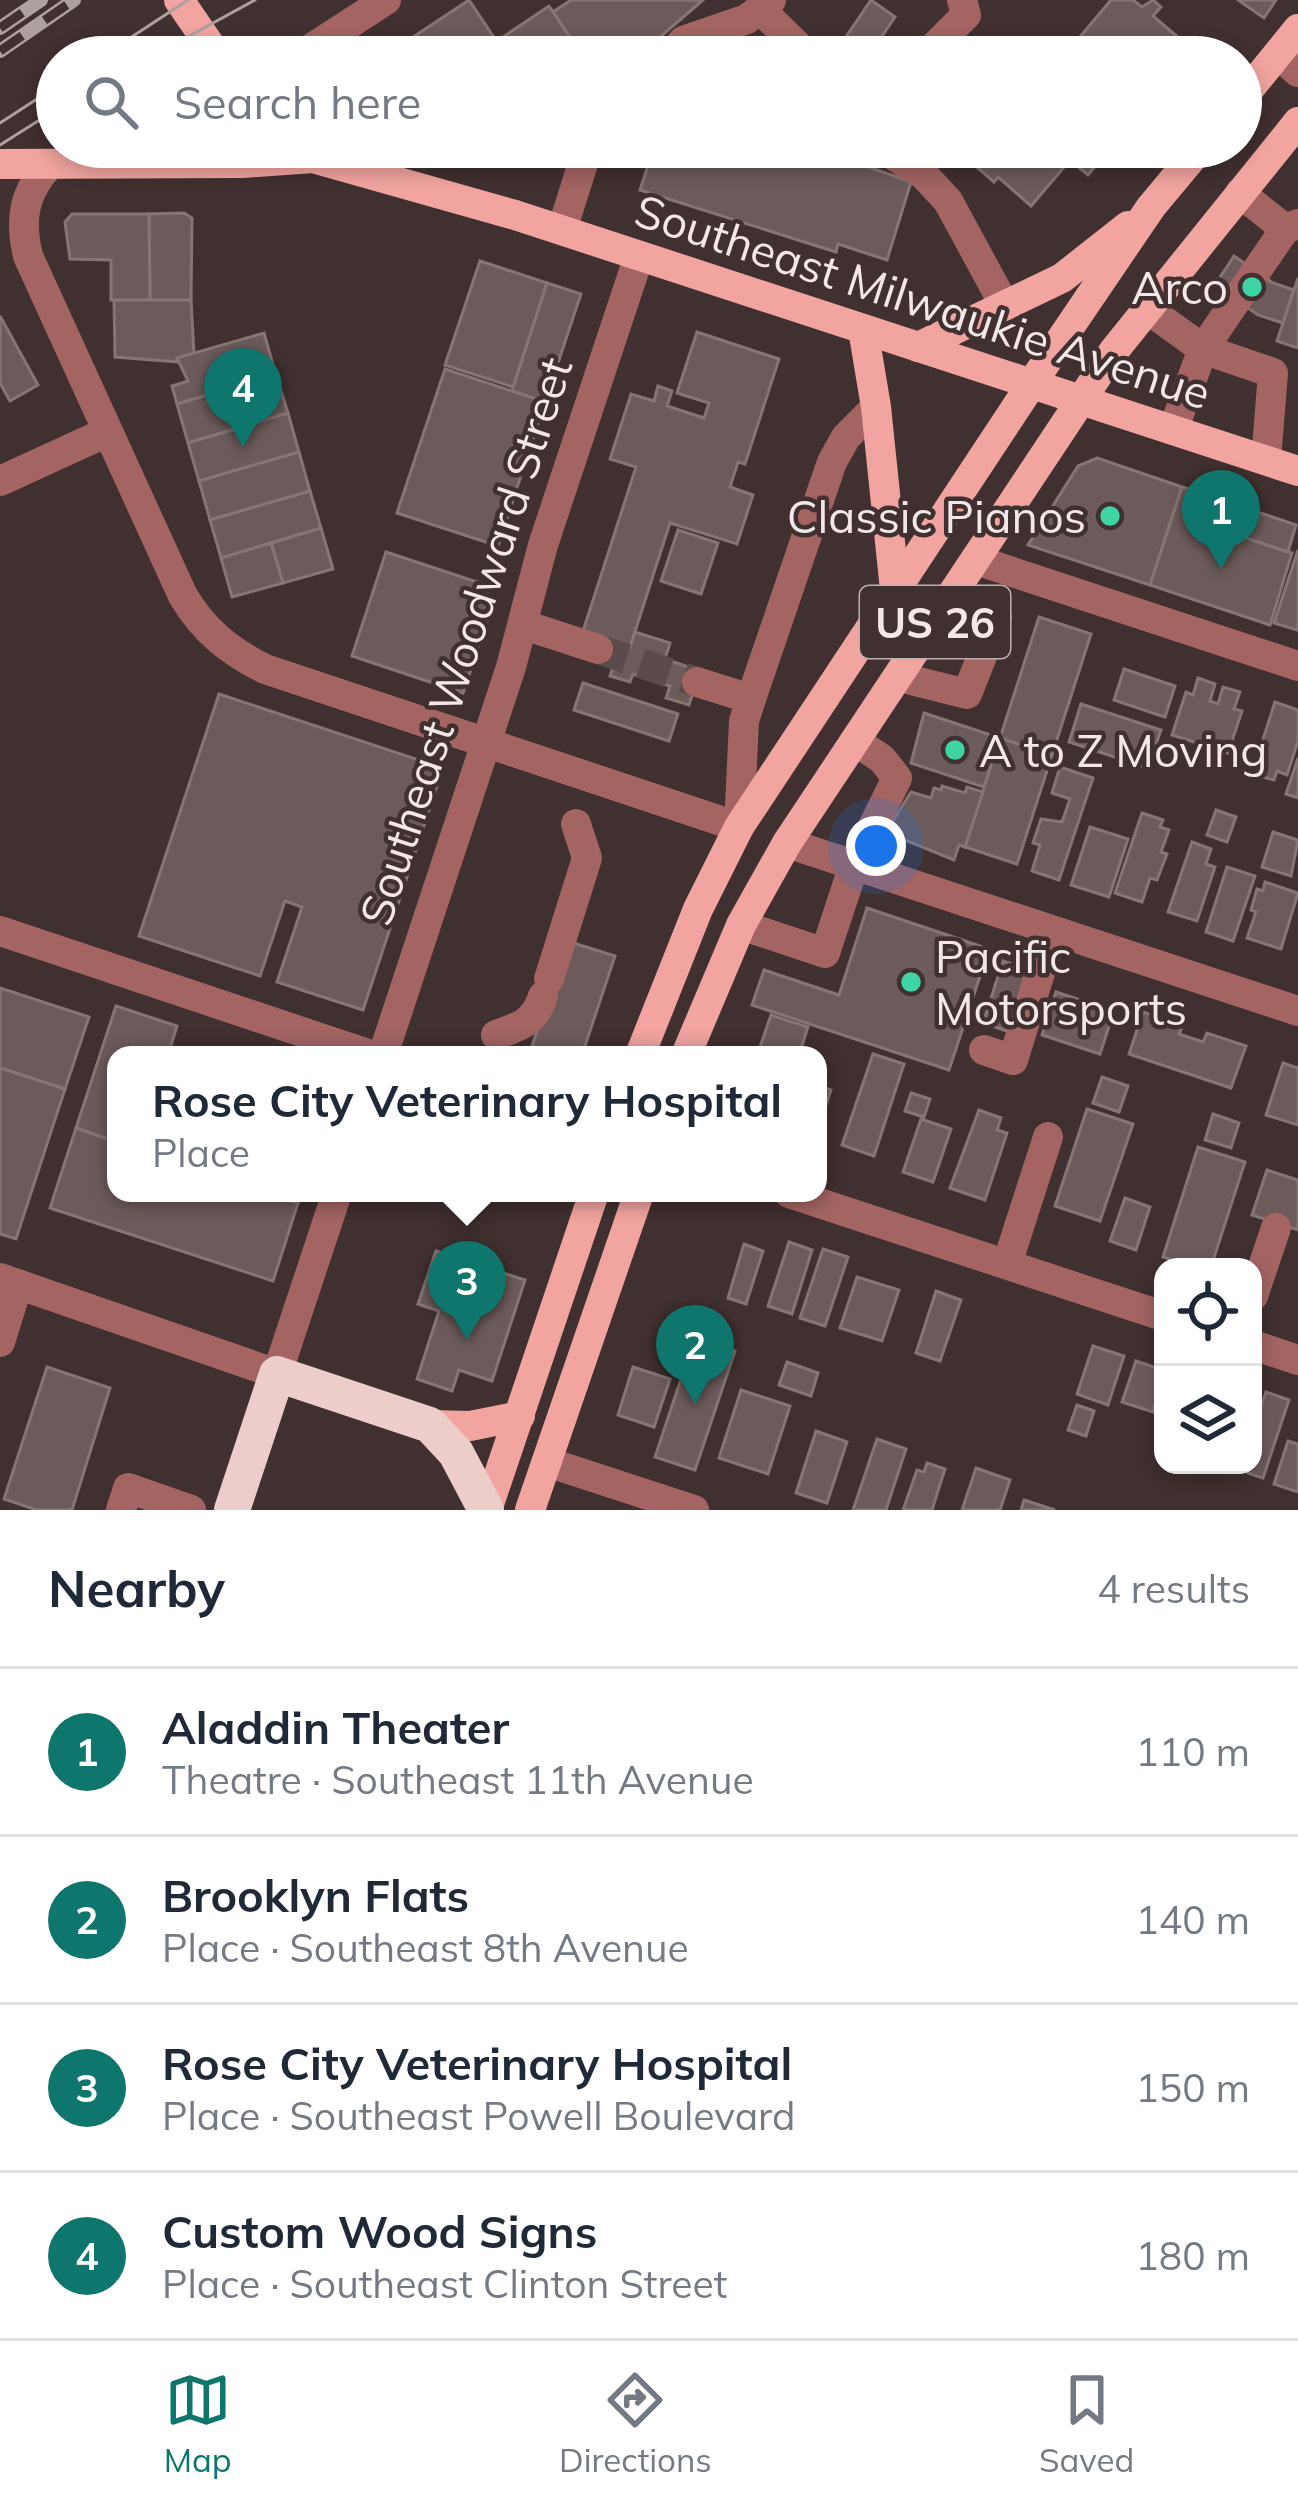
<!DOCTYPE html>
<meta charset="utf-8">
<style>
:root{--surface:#fff;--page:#f6f6f7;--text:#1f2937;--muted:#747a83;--line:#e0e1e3;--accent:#0f766e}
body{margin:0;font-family:Mulish,sans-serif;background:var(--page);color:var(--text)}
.controls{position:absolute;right:36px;bottom:36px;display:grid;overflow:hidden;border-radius:24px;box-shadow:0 6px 18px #0003}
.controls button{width:108px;height:108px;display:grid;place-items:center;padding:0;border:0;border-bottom:3px solid var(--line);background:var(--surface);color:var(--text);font:60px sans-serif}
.you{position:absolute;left:876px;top:846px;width:42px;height:42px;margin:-30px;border:9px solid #fff;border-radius:50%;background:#1a73e8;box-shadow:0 0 0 18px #1a73e833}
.badge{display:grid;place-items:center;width:78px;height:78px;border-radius:50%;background:var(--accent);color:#fff;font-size:39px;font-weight:700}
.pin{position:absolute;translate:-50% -99px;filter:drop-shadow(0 3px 6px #0008)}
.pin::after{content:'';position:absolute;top:63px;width:42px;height:36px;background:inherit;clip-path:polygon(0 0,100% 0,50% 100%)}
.popup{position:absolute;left:107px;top:1046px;width:720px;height:156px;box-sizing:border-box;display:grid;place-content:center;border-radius:24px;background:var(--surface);filter:drop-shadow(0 3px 9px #0005);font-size:39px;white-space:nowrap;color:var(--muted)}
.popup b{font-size:45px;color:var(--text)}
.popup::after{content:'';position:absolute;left:50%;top:100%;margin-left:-24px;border:24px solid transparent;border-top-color:var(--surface)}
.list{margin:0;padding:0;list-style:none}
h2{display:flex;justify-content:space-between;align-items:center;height:156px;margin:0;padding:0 48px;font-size:51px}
h2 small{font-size:39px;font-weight:400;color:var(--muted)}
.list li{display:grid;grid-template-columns:78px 1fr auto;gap:36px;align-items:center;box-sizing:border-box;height:168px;padding:0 48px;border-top:3px solid var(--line)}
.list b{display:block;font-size:45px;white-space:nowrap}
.list p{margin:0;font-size:39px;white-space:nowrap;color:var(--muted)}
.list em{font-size:39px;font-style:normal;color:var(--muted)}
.icon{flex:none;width:66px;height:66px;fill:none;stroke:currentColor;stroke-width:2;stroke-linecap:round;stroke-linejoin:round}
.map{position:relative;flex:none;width:1298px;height:1510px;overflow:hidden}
.search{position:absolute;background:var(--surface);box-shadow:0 6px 18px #0003;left:36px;right:36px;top:36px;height:132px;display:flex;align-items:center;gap:30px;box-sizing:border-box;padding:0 42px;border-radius:66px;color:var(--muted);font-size:45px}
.sheet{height:828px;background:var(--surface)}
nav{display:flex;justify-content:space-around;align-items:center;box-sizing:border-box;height:168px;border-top:3px solid var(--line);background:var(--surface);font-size:33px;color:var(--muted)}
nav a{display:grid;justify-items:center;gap:6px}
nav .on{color:var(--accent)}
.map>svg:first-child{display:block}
</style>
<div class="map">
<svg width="1298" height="1510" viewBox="0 0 1298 1510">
<rect width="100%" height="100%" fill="#40302f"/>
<g fill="#6c5b5a" stroke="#877574" stroke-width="3">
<polygon points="469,0 507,57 383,57"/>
<polygon points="571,0 703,0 637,57 583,57 553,12"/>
<polygon points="871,0 895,17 868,57 848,57 837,50"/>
<polygon points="1111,0 1133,0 1142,7 1153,0 1161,7 1153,16 1193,50 1187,57 1063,57"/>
<polygon points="1238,0 1276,0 1264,18"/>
<polygon points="549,6 583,57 507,57 497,41"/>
<polygon points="654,147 813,147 911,182 887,260 838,244 836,252 640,190"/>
<polygon points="961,147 1111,147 1088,175 1070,160 1031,206 998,177 994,182 971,162 974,158"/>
<polygon points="184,213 192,218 191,300 150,300 149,214"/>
<polygon points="72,214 149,214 150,300 111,300 111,260 70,259 65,222"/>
<polygon points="1234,256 1273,283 1294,290 1283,323 1258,315 1215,285"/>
<polygon points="480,261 547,283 513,387 445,365"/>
<polygon points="1298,278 1298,348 1277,341"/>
<polygon points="547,283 581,294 545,402 512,391"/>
<polygon points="114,300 191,300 194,354 177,358 179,362 115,357"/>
<polygon points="0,316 38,385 10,401 0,383"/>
<polygon points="697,332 779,359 745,464 738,462 730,487 753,495 737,544 670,523 630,647 583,631 636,467 610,459 631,394 654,401 658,386 672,391 667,406 704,418 709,403 677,393"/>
<polygon points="264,333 276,375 177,404 172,386 188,381 177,358"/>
<polygon points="445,369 545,402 498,546 397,513"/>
<polygon points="276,375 288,413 188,443 177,404"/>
<polygon points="288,413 299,452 199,481 188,443"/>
<polygon points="299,452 310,491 210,520 199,481"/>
<polygon points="1097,458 1182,487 1150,585 1028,545 1078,466"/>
<polygon points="1182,487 1211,496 1202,523 1292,553 1270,625 1150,585"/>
<polygon points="310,491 321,528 221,558 210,520"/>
<polygon points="1211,496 1296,525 1288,552 1202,523"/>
<polygon points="321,528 333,569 283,583 271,543"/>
<polygon points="678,530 718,543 701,594 661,581"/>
<polygon points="271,543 283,583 232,597 221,558"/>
<polygon points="1298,550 1298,628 1297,630 1274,623"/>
<polygon points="386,552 486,585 491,609 463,693 352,656"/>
<polygon points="1039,617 1091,634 1052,755 1000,738"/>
<polygon points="635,632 670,643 665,659 700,671 689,705 666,698 670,686 633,674 630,682 610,676 613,667 595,661 602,638 630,647"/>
<polygon points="1124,669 1175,686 1165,717 1114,700"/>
<polygon points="1198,678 1215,684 1210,701 1218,704 1223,687 1240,692 1234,709 1242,711 1228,753 1172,735 1186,692 1193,695"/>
<polygon points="583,683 678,714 669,741 574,710"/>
<polygon points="219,694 443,768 363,1010 277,982 302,907 285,901 260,976 139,936"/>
<polygon points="1275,702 1298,710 1298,741 1287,775 1277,771 1274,780 1259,776 1262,767 1255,764"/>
<polygon points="1081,704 1161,730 1148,768 1069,742"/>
<polygon points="924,713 1000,738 984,787 911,763"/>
<polygon points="1000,738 1052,755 1017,864 965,847"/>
<polygon points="1298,758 1298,798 1286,794"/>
<polygon points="1060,767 1093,778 1059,880 1032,871 1040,845 1033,843 1041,819 1062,822 1070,799 1052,793"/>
<polygon points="942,786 965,793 967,787 983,792 965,847 959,845 954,860 905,840 903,844 894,841 888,829 911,792 931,798 934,788 941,790"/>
<polygon points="1216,810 1236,817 1227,842 1207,835"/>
<polygon points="1142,813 1163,820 1160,827 1169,830 1161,852 1167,854 1157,880 1150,878 1142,902 1115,893"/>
<polygon points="1090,827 1128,839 1109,897 1071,885"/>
<polygon points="1273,832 1298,840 1291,876 1262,867"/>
<polygon points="1192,842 1211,849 1206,864 1215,867 1197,921 1168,912"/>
<polygon points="1227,867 1255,876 1233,941 1206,932"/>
<polygon points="1265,882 1298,893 1281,949 1247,938 1256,912 1251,910 1257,889 1263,891"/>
<polygon points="867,908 989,949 949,1070 752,1005 764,970 839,995"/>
<polygon points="567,941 615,956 582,1055 558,1055 532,1046"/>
<polygon points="1003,961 1034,971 1013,1033 983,1023"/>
<polygon points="0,988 89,1017 65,1089 0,1068"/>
<polygon points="1056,992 1114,1011 1100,1054 1042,1035"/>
<polygon points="116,1006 177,1026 168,1055 116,1055 116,1142 76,1128"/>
<polygon points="1143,1012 1183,1025 1179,1034 1203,1042 1207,1033 1246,1046 1231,1088 1129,1054"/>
<polygon points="771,1015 808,1027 799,1055 775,1055 759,1050"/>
<polygon points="873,1054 904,1064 874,1156 842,1145"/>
<polygon points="1283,1063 1298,1068 1298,1125 1266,1115"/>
<polygon points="0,1068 65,1089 16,1239 0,1234"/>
<polygon points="1102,1077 1128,1086 1119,1112 1093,1103"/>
<polygon points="818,1085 831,1090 818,1130"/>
<polygon points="911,1093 930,1099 924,1117 905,1111"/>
<polygon points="1087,1109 1133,1124 1100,1221 1055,1206"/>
<polygon points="979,1110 1001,1118 997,1130 1007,1133 985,1200 950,1188"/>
<polygon points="1213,1114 1239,1123 1231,1148 1205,1140"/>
<polygon points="921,1119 951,1129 933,1182 903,1172"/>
<polygon points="76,1128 116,1142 116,1193 269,1193 298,1203 273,1281 50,1208"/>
<polygon points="1198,1147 1245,1162 1211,1267 1195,1267 1163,1257"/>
<polygon points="1267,1170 1298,1180 1298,1230 1252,1215"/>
<polygon points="269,1193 302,1193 298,1203"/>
<polygon points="1125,1198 1150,1207 1136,1250 1110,1241"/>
<polygon points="789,1242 812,1250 792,1314 768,1306"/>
<polygon points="744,1244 763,1251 746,1304 728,1298"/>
<polygon points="823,1249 848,1257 825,1326 800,1318"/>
<polygon points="436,1251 525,1280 492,1381 459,1370 452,1391 417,1379 439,1311 418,1304"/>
<polygon points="857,1277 899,1290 882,1341 840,1328"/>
<polygon points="936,1291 961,1300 940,1361 916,1353"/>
<polygon points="695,1337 735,1351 695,1470 655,1457"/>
<polygon points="1093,1346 1124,1356 1108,1405 1077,1394"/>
<polygon points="1136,1361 1163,1370 1153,1412 1122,1402"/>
<polygon points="787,1362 818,1373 811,1396 779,1385"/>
<polygon points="47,1367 110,1388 72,1510 37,1510 4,1499"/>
<polygon points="633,1367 670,1379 654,1427 618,1415"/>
<polygon points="741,1390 790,1406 768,1474 719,1458"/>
<polygon points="1266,1392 1289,1400 1263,1478 1248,1473 1259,1442 1253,1440 1253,1431"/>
<polygon points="1077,1405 1094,1411 1086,1436 1068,1430"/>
<polygon points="816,1431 847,1442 827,1503 796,1493"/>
<polygon points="877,1439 906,1449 886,1510 853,1510"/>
<polygon points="1288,1441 1298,1444 1298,1492 1274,1484"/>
<polygon points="927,1463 945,1469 932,1510 903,1510 917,1470 924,1472"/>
<polygon points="976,1468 1010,1480 1000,1510 962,1510"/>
<polygon points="1024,1500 1055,1510 1021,1510"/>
</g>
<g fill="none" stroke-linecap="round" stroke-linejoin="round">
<polyline stroke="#5b4c4b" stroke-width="30" stroke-dasharray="30 15" stroke-linecap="butt" points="598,649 697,682"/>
<g stroke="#a36462" stroke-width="30">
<polyline points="760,9 809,57"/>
<polyline points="1278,54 1298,72"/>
<polyline points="298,57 386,0"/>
<polyline points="670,57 683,41 747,19 771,0"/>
<polyline points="924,57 966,15 962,0"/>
<polyline points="880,147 923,174 948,201 1005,306"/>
<path d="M50,164c-26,28 -31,54 -22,92l155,340c21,35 46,55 82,73l474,158 5,-106 7,-22 81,-237 14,-25 30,-30"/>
<polyline points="1240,193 1285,229 1298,224"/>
<polyline points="562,230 584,160 594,147"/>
<polyline points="1146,308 1203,349 1273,373 1266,460"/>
<polyline points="1173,430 1203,349 1285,229"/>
<polyline points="0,481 107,432"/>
<polyline points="976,560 1298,666"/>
<polyline points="524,625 598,649"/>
<polyline points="899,677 967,694 997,618"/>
<polyline points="697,682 751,699"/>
<polyline points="787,843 1298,1011"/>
<polyline points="741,925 825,953 854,865 897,778 882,759 855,741"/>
<polyline points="0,931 371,1055"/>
<polyline points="549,979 587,858 576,824"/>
<path d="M496,1035c25,-9 39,-13 47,-39"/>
<polyline points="984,1050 1013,1060 1053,931"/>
<polyline points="383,1055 511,667 543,545 639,256"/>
<polyline points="789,1193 1163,1316"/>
<polyline points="1007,1264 1048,1137"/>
<polyline points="0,1278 277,1374 337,1193"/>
<polyline points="1253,1296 1276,1228"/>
<polyline points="0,1342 18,1284"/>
<polyline points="1253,1345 1298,1360"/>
<polyline points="547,1462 694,1510"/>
<polyline points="121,1510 128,1488 191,1510"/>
</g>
<g stroke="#f1a4a0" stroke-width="30">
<polyline points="179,0 218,57"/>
<polyline points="1241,99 1298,29"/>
<polyline points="0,164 242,163 313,158 515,215 1298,471"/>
<polyline points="863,329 876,407 895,590"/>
<polyline points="918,347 1062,278 1128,226"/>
<polyline points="640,1055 698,909 739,827 1060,341 1151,207 1201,147"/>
<polyline points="686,1055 741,925 787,843 1113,352 1298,122"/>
<polyline points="430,1425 470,1426 520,1416"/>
<polyline points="487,1510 594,1193"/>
<polyline points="530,1510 639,1193"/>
</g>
<polyline stroke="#edcdca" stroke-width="36" points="232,1510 277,1374 430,1425 456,1453 486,1510"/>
<g stroke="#ada09f" stroke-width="3">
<polyline points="101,57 188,0"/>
<polyline points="151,57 255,0"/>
<polyline points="0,123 57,86"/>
<polyline points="0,145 57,109"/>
</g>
<g stroke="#ada09f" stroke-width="14">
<g id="rail">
<polyline points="0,28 41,0"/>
<polyline points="0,51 74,0"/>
</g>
</g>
<use href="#rail" stroke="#40302f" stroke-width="9" stroke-dasharray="27" stroke-linecap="butt"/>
</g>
<g fill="#3ed4a3" stroke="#40302f" stroke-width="4.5">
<circle cx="1252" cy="287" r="12"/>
<circle cx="1110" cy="516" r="12"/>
<circle cx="955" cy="750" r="12"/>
<circle cx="911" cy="982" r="12"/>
</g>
<g text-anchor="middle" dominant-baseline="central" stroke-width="9" stroke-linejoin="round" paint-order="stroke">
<rect fill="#40302f" stroke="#bdb1b0" stroke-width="3" x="860" y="586" width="150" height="72" rx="9"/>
<g font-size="42" font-weight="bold" fill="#f3e8e7">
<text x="935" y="622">US 26</text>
</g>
<g font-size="45" fill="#f3e8e7" stroke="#40302f" text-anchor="end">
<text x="1228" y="287">Arco</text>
<text x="1086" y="516">Classic Pianos</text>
<text x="979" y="750" text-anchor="start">A to Z Moving</text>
<text x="935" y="956" text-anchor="start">Pacific<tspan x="935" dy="52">Motorsports</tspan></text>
</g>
<g font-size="45" fill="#f3e8e7" stroke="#40302f">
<text transform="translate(923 301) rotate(18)">Southeast Milwaukie Avenue</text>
<text transform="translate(465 641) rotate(-72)">Southeast Woodward Street</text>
</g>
</g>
</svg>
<div class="controls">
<button><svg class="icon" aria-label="locate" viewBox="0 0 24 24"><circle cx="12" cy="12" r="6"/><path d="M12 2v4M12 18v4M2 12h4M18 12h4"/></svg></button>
<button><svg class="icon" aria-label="layers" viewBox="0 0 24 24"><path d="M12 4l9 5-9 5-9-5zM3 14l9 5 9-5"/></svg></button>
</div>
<div class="you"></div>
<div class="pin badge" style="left:1221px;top:569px">1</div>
<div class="pin badge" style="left:695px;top:1404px">2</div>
<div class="pin badge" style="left:467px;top:1340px">3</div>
<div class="popup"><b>Rose City Veterinary Hospital</b>Place</div>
<div class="pin badge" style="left:243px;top:447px">4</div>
<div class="search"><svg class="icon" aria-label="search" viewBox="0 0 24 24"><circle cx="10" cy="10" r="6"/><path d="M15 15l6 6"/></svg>Search here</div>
</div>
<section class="sheet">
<h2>Nearby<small>4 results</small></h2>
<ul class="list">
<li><span class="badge">1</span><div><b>Aladdin Theater</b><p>Theatre · Southeast 11th Avenue</p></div><em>110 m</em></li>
<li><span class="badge">2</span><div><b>Brooklyn Flats</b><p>Place · Southeast 8th Avenue</p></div><em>140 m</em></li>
<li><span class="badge">3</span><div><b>Rose City Veterinary Hospital</b><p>Place · Southeast Powell Boulevard</p></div><em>150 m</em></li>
<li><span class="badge">4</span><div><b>Custom Wood Signs</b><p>Place · Southeast Clinton Street</p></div><em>180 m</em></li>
</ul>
</section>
<nav>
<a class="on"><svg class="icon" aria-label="map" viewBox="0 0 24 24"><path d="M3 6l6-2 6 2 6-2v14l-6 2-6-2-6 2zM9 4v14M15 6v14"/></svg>Map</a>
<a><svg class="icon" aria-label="directions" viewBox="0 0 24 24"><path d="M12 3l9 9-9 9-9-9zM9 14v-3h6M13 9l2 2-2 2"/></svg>Directions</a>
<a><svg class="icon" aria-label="saved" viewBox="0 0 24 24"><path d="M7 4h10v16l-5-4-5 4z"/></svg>Saved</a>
</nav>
